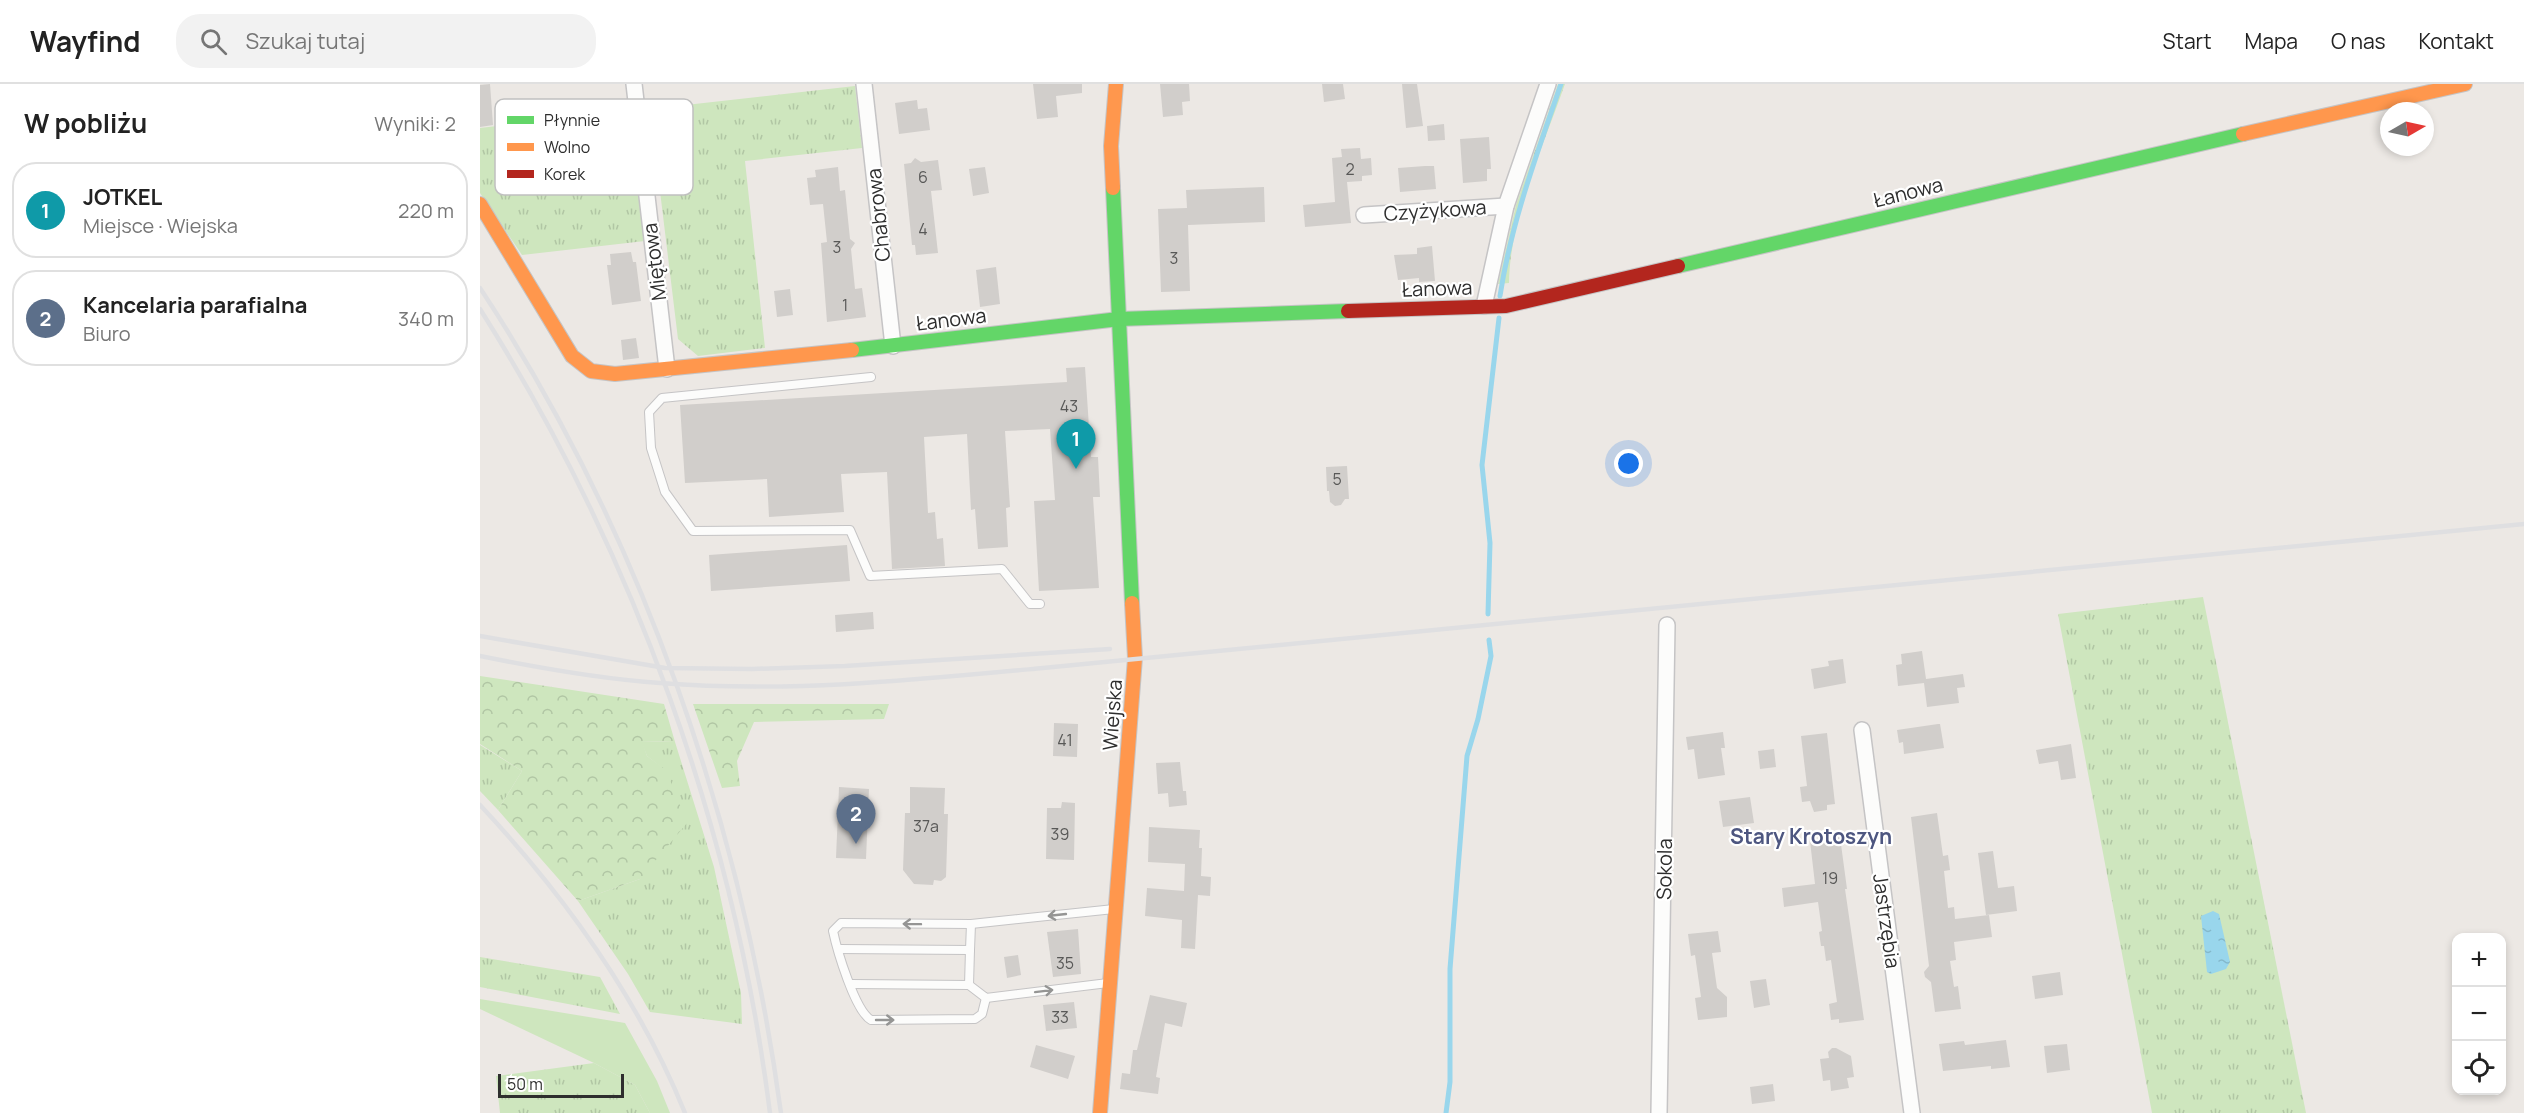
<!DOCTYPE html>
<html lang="pl">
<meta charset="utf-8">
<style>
:root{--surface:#fff;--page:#f2f2f2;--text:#222;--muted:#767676;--line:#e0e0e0;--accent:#706f6e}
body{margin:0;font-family:Manrope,sans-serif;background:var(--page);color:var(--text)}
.controls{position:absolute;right:18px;bottom:18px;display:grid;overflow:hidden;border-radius:12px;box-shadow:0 3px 9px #0003}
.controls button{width:54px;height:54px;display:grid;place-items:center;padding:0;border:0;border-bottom:2px solid var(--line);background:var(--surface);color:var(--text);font:30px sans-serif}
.compass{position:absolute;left:1900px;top:18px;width:54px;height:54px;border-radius:50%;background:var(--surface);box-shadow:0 3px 9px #0003;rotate:81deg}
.scale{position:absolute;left:18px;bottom:15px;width:126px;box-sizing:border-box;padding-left:6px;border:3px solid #2e2e2e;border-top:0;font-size:16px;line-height:21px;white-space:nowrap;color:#2e2e2e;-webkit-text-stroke:4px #fff;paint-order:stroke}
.you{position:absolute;left:1149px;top:380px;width:21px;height:21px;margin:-15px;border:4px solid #fff;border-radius:50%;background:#1a73e8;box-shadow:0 0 0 9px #1a73e833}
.badge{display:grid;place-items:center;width:39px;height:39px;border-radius:50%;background:var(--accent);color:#fff;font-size:20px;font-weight:700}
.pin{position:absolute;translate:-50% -50px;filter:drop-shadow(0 2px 3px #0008)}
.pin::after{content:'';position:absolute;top:32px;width:21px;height:18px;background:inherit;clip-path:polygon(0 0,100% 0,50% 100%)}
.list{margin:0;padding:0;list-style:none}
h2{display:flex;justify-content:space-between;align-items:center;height:78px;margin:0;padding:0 24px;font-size:26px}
h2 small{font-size:20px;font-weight:400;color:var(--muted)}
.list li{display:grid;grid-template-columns:39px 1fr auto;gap:18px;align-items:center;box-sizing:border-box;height:96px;margin:0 12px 12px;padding:0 12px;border:2px solid var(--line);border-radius:24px}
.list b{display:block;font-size:22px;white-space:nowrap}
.list p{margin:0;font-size:20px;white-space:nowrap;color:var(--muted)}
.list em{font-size:20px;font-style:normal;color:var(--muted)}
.icon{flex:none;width:33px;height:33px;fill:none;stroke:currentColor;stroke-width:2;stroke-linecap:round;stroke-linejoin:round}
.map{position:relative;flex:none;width:2044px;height:1029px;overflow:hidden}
header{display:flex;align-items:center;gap:36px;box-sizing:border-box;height:84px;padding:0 30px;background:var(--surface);border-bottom:2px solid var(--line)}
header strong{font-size:28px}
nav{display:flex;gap:33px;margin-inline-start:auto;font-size:21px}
.search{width:420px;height:54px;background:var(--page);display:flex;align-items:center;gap:15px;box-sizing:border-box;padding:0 21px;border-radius:24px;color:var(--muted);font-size:22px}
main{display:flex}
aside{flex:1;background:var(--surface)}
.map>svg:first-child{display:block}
</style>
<header>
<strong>Wayfind</strong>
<div class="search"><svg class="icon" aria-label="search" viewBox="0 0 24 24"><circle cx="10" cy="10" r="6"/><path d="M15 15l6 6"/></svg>Szukaj tutaj</div>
<nav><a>Start</a><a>Mapa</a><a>O nas</a><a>Kontakt</a></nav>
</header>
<main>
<aside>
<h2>W pobliżu<small>Wyniki: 2</small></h2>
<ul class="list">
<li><span class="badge" style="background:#0f9aa8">1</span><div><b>JOTKEL</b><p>Miejsce · Wiejska</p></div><em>220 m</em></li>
<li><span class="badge" style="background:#5c6f8a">2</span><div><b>Kancelaria parafialna</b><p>Biuro</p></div><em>340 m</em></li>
</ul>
</aside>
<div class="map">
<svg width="2044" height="1029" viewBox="0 0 2044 1029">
<defs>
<pattern id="grass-tufts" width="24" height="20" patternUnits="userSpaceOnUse" patternTransform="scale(1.5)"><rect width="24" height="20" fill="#cee6be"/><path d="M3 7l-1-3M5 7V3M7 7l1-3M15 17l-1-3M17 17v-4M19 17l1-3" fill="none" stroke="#b1c6a4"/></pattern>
<pattern id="forest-crowns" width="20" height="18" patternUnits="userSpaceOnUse" patternTransform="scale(1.5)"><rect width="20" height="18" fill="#cee6be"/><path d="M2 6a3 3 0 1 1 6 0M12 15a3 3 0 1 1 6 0" fill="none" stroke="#b1c6a4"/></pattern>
<pattern id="water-ripples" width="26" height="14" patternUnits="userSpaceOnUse" patternTransform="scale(1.5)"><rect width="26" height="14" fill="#99d6ec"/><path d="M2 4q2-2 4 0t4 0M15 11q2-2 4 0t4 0" fill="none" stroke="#84b8cb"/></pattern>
</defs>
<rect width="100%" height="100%" fill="#ece8e4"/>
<g fill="url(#grass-tufts)">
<path d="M1078,0h7c-22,63 -55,132 -56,199l-11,1 18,-79z"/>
<polygon points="375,2 382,64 265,77 285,264 218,272 198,255 170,25"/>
<polygon points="150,27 165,157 42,171 0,109 0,44"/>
<polygon points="1723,513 1826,1029 1672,1029 1578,530"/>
<polygon points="161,657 195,658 234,783 261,909 262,940 170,928 148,890 98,817 160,795 186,687 167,672"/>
<polygon points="0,661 42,687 18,726 0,707"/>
<polygon points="0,873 120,893 140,930 0,903"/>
<polygon points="114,979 155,1001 170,1029 20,1029 16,992"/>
</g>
<g fill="url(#forest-crowns)">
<polygon points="0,592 184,620 195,658 162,657 167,672 186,686 207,739 160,795 98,817 18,726 42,687 0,660"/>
<polygon points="213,620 409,620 404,635 274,638 257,677 260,702 242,704"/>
</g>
<polygon fill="#cee6be" points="0,915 145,939 177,997 190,1029 170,1029 155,1001 114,979 0,925"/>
<polygon fill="url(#water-ripples)" points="1733,827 1739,830 1750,878 1746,885 1731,890 1727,888 1721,832"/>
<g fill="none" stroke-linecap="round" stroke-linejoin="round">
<g stroke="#99d6ec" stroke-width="5">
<path d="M1020,212c11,-73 37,-142 61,-212"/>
<polyline points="1008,530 1010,459 1002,381 1019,234"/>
<polyline points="966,1029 970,998 970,885 987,672 998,635 1011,572 1009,556"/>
</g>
</g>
<g fill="#d1cecb">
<polygon points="10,0 13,41 0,43 0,1"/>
<polygon points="553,0 602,0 602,9 576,12 578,33 557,35"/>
<polygon points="680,0 709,0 710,17 702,18 703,31 683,33"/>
<polygon points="842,0 863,0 865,15 844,18"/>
<polygon points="922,0 937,0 943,42 926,44"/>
<polygon points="437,16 438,25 447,24 450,46 419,50 415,19"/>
<polygon points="964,40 965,56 948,57 947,42"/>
<polygon points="1009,53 1011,85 1007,85 1007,97 983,99 980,55"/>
<polygon points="880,64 881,75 891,74 892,91 882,92 882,97 867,98 871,139 825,143 823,121 855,118 852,74 862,73 861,65"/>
<polygon points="435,74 441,78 458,76 462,106 451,107 458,169 436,171 435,161 432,161 424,80 431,79"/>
<polygon points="945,82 954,82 956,105 920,108 918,84"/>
<polygon points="358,83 360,107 365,106 370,155 375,159 371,165 375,205 382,204 386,233 347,238 341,159 347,158 343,120 330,121 327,94 336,93 335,86"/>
<polygon points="505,83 509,109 493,112 489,85"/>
<polygon points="784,103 785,138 708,141 710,207 681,208 678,125 707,124 706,106"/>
<polygon points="952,162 955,197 939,198 939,194 918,196 914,171 937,170 937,164"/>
<polygon points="151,168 153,178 156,178 161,217 132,221 127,181 131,181 130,170"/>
<polygon points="516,183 520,220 500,223 496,186"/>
<polygon points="310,205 313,231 297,233 294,207"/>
<polygon points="156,254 159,274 143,276 141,256"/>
<polygon points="605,283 611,373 618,373 620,413 613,413 619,504 559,507 554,417 575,416 570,345 525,347 530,423 526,424 528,463 498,465 495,425 491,426 487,350 444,353 448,429 455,428 457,455 463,454 465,482 412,485 407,388 361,390 364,428 289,433 287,395 205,399 200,321 587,298 586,284"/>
<polygon points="867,382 869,415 865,415 861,421 855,422 850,418 849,407 847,407 846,383"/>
<polygon points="367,461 370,497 231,507 229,471"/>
<polygon points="393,528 394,545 356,548 355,531"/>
<polygon points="1442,567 1446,595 1483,590 1485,603 1477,604 1479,619 1447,623 1444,599 1418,602 1416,581 1422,580 1421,570"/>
<polygon points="1363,575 1366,599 1334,605 1331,585 1349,582 1348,577"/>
<polygon points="574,639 598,640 597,673 573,672"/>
<polygon points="1458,640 1460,640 1464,664 1424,670 1423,658 1419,659 1417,646"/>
<polygon points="1243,648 1245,664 1241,664 1245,691 1218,695 1214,665 1208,666 1206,653"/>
<polygon points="1347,649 1355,720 1347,721 1347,726 1334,728 1330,717 1322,718 1320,703 1327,702 1321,652"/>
<polygon points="1591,660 1596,694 1581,696 1578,677 1559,680 1556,666"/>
<polygon points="1294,665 1296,683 1280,685 1278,667"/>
<polygon points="700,678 703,707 706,707 707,721 689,723 688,709 678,710 676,679"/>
<polygon points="359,703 389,705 386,775 356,774"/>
<polygon points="430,703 465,704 464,730 468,730 466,793 461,797 454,796 453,801 434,800 423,786 425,729 430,729"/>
<polygon points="1270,713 1274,739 1243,743 1239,717"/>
<polygon points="582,718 595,719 594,776 566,775 567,724 581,724"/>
<polygon points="1457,729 1463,772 1468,771 1470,786 1464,787 1468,824 1474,823 1475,835 1509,831 1512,853 1474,858 1476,876 1470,877 1474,903 1478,902 1481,925 1455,928 1451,898 1445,893 1444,888 1449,882 1431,733"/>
<polygon points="669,743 720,746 719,764 722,764 721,792 731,793 730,812 718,811 715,865 701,864 702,836 665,832 667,804 704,807 705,780 668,778"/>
<polygon points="1360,753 1367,805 1365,805 1384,936 1359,939 1359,935 1351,936 1349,920 1357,918 1351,876 1346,877 1344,862 1341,862 1339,848 1342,847 1338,818 1304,823 1302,804 1335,800 1330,757"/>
<polygon points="1513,767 1518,804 1534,802 1537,827 1506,831 1498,769"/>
<polygon points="598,845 601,890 573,893 567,848"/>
<polygon points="1238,847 1241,868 1232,869 1237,904 1247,913 1247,933 1218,936 1215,914 1221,913 1215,871 1211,872 1208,850"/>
<polygon points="538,871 541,891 527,894 524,873"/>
<polygon points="1580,888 1583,911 1555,915 1552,892"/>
<polygon points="1286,895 1290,921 1274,924 1270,897"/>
<polygon points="670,911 707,919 702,943 685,939 676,993 680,994 678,1010 640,1005 642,989 650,990 653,966 657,966"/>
<polygon points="594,918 597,944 566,947 563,921"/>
<polygon points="1526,956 1530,983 1511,985 1511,982 1463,987 1459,960 1484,957 1485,961"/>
<polygon points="1587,960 1590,986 1567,989 1564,962"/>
<polygon points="556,961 595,972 588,995 550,983"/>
<polygon points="1352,964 1356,964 1371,972 1374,993 1367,994 1369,1004 1351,1007 1350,996 1343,997 1340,975 1349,974 1348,968"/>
<polygon points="1293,1000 1295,1017 1272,1020 1270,1003"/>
</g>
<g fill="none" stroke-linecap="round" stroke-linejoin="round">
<g stroke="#c5c4c5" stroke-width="10">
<g id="lane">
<polyline points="391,293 182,314 169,328 171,364 185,408 213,447 370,446 390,492 522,485 550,520 560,520"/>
<polyline points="359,865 490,866 491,840"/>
<polyline points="490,866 489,901 506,914 628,899"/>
<polyline points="371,900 489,901"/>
<path d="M506,914l-4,16 -7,5 -104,1c-16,-9 -34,-70 -38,-89l8,-8 130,1 143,-15"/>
</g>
</g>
<g stroke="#c5c4c5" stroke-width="18">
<g id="street">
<polyline points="154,0 187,285"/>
<polyline points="384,0 413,262"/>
<polyline points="884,131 1026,122"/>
<polyline points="1004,222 1026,122 1068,0"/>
<polyline points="1382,646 1432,1029"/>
<polyline points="1179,1029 1187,541"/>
</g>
</g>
<g stroke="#c5c4c5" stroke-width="16">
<g id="fast">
<polyline points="633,104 652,519"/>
<polyline points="1198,182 1763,50"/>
<polyline points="372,266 639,235 868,227"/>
</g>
</g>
<g stroke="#c5c4c5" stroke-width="16">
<g id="slow">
<polyline points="1763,50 1985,0"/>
<polyline points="633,104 631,62 636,0"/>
<polyline points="0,120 92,272 111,287 135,290 372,266"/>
<polyline points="620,1029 655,574 652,519"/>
</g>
</g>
<g stroke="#c5c4c5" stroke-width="16">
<polyline id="jam" points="868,227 1026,222 1198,182"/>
</g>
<use href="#lane" stroke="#fcfcfb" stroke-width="8"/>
<use href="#street" stroke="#fcfcfb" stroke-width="15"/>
<use href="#fast" stroke="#63d668" stroke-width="14"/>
<use href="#slow" stroke="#ff974d" stroke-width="14"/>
<use href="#jam" stroke="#b3261e" stroke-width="14"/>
<g stroke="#dfdfe1" stroke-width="4.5">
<path d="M0,204c161,244 262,537 301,825"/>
<path d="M0,225c153,242 254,520 290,804"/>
<polyline points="0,552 185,584 272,585 365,582 630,565"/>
<path d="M0,572c59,12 120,23 180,27 128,10 256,-3 383,-15l1481,-144"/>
<path d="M0,721c85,91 158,192 205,308"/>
</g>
</g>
<defs><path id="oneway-shaft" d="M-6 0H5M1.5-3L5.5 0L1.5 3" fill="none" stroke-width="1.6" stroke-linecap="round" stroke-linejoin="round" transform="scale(1.5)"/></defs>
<g stroke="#959594">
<use href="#oneway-shaft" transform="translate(577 831) rotate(174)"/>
<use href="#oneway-shaft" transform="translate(432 840) rotate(-179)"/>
<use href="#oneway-shaft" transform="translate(564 907) rotate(-7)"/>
<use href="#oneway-shaft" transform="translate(405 936)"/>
</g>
<g text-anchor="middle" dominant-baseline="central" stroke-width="4.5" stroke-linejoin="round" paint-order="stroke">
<g font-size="16" fill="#585857">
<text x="870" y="85">2</text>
<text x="443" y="93">6</text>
<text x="443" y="145">4</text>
<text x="357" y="163">3</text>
<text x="694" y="174">3</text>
<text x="365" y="221">1</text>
<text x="589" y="322">43</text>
<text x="857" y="395">5</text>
<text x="585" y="656">41</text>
<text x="446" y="742">37a</text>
<text x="580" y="750">39</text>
<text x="1350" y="794">19</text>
<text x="585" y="879">35</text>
<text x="580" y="933">33</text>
</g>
<g font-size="20" fill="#2e2e2e" stroke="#fff">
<text transform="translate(1428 108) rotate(-14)">Łanowa</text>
<text transform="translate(955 126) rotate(-4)">Czyżykowa</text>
<text transform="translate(398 131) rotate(-96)">Chabrowa</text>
<text transform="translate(174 178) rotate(-97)">Miętowa</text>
<text transform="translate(957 204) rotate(-2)">Łanowa</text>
<text transform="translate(471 235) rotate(-7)">Łanowa</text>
<text transform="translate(632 631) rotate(-86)">Wiejska</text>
<text transform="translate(1184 785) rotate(-89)">Sokola</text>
<text transform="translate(1407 837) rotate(82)">Jastrzębia</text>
</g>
<g font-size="21" font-weight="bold" fill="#4d5680" stroke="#fff">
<text x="1331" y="752">Stary Krotoszyn</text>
</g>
</g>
<rect x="15" y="15" width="198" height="96" rx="9" fill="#fff" stroke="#c0c0c0" stroke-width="1.5"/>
<rect x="27" y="32" width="27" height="8" fill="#63d668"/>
<rect x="27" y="59" width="27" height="8" fill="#ff974d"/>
<rect x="27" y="86" width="27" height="8" fill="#b3261e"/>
<g font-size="16" fill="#2e2e2e">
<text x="64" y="42">Płynnie</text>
<text x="64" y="69">Wolno</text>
<text x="64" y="96">Korek</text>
</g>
</svg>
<div class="controls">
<button>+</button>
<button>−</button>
<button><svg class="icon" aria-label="locate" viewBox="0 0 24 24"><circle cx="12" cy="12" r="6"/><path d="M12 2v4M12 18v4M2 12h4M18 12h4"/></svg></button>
</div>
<svg class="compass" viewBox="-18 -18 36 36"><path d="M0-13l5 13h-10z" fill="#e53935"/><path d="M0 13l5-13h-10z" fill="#767676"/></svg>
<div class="scale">50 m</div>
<div class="you"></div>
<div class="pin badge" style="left:596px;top:385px;background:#0f9aa8">1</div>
<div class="pin badge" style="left:376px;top:760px;background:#5c6f8a">2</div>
</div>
</main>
